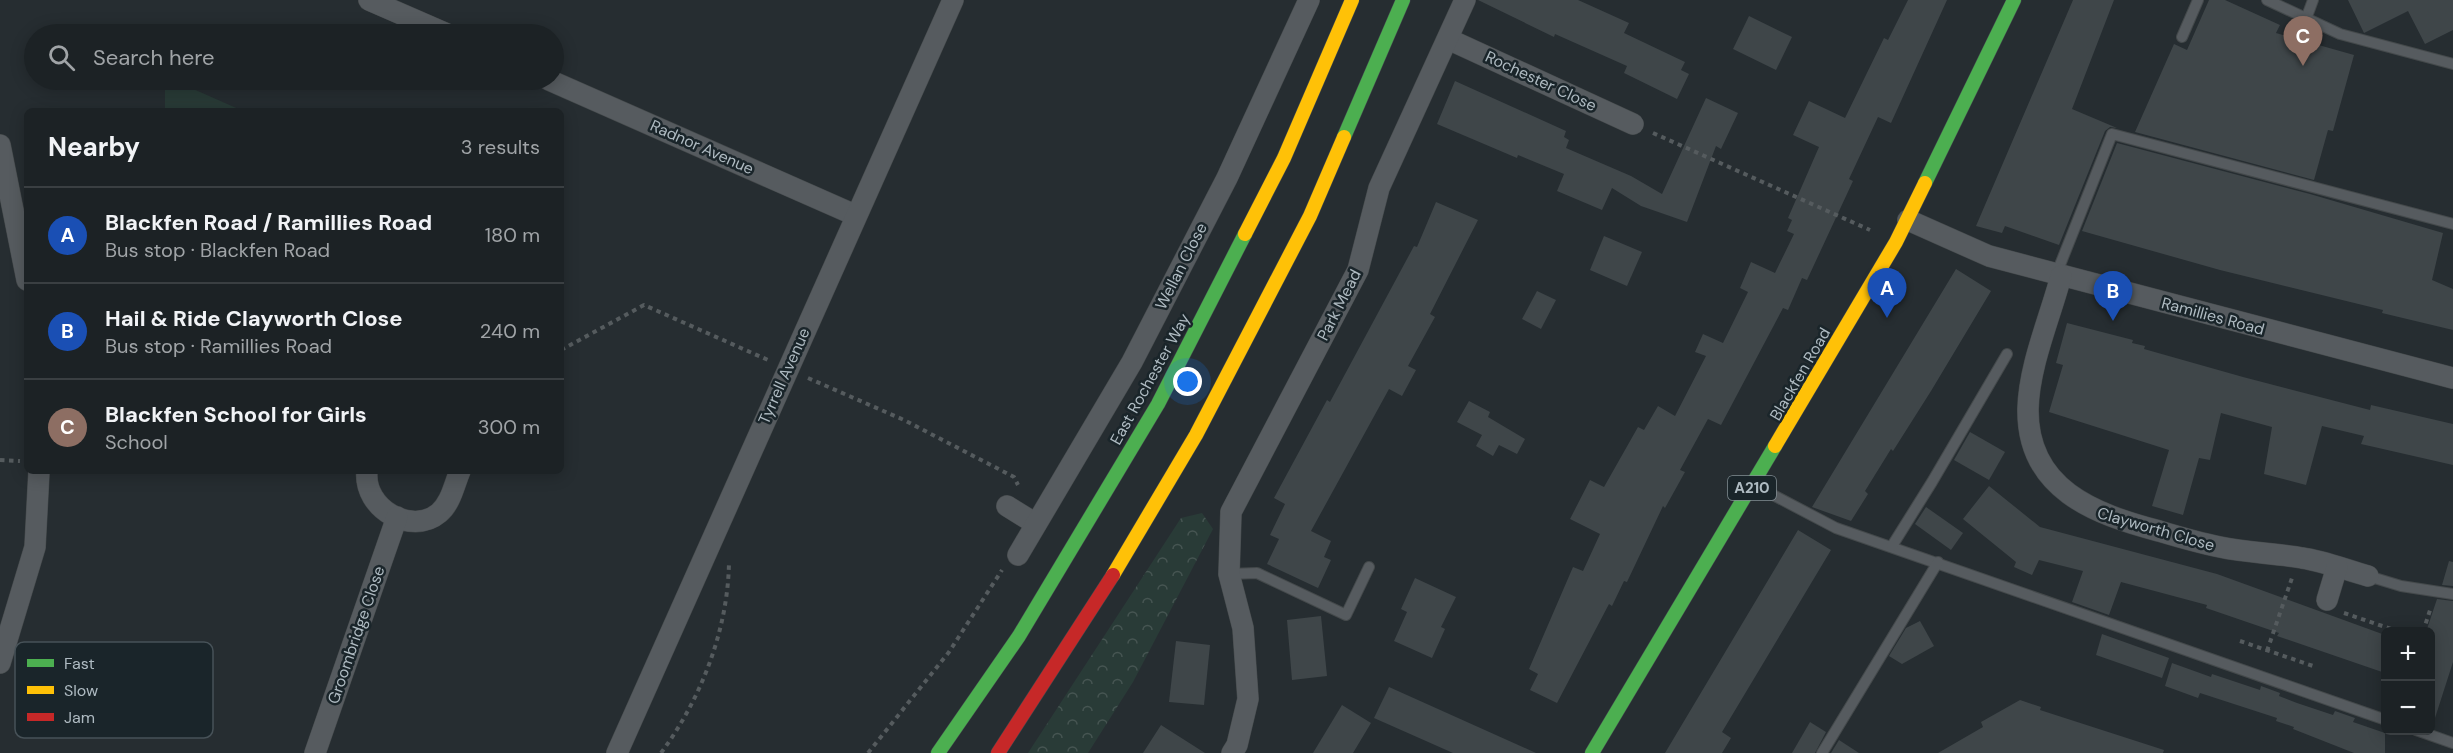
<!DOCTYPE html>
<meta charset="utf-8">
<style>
:root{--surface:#1c2225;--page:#292f32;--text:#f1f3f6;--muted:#a0a4a7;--line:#3a3f42;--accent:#d93025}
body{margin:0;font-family:"DM Sans",sans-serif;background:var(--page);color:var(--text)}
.controls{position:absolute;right:18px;bottom:18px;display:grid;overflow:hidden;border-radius:9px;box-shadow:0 3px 15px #0003}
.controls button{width:54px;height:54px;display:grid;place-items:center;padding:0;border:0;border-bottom:2px solid var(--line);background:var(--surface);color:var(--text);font:30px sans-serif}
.you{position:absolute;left:1188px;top:382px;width:21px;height:21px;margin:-15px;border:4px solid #fff;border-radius:50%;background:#1a73e8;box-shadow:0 0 0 9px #1a73e833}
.badge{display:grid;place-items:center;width:39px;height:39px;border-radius:50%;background:var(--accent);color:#fff;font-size:20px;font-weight:700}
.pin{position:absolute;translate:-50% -50px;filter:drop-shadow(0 2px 3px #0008)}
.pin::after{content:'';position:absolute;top:32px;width:21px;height:18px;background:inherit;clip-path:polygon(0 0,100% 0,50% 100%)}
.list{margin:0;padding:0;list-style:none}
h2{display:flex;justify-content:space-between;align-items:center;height:78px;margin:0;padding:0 24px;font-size:26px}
h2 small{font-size:20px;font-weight:400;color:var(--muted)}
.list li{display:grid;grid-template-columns:39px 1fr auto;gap:18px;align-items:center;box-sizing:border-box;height:96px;padding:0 24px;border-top:2px solid var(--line)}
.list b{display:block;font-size:22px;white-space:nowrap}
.list p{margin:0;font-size:20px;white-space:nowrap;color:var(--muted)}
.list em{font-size:20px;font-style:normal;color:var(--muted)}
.icon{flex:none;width:33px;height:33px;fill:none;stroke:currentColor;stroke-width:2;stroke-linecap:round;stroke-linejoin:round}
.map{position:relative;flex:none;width:2453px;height:753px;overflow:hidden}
.search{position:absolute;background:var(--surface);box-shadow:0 3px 15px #0003;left:24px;top:24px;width:540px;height:66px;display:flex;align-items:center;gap:15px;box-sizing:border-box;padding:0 21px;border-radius:33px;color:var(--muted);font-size:22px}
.panel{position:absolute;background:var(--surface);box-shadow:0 3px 15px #0003;left:24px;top:108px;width:540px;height:366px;border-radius:9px}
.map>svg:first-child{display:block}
</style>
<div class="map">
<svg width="2453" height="753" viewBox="0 0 2453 753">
<defs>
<pattern id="forest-crowns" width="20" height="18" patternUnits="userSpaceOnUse" patternTransform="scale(1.5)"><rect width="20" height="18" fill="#293b37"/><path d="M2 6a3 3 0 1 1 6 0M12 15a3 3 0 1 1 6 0" fill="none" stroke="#465552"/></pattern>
</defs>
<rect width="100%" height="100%" fill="#262d31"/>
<polygon fill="#293b37" points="165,80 173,80 243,111 165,111"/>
<polygon fill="url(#forest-crowns)" points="1202,513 1213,529 1133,682 1088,753 1028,753 1181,518"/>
<g fill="#3f4649">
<polygon points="1478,0 1578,0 1629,23 1624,33 1685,62 1681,70 1689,74 1677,99 1624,73 1627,66 1555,34 1554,37"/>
<polygon points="1908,0 1947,0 1891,123 1878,117 1849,179 1853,181 1807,280 1802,278 1788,310 1783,308 1721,425 1708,419 1680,470 1685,472 1665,508 1663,506 1627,582 1624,581 1612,606 1609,604 1557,703 1530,690 1538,674 1529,669 1573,567 1583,571 1600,534 1570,519 1590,480 1604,487 1638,427 1644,430 1658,406 1675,416 1706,356 1695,352 1703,334 1723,343 1748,292 1740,288 1751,262 1775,273 1794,234 1787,231 1792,220 1788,218 1819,147 1793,135 1809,101 1845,118 1884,38 1888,40"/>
<polygon points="2073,0 2114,0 2072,109 2117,128 2110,127 2105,131 2059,245 2005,226 2002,233 1976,226"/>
<polygon points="2209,0 2225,0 2280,25 2276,33 2354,55 2333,131 2328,130 2314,180 2135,132 2174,44 2187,50"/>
<polygon points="2348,0 2453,0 2453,30 2425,44 2408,11 2364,33"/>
<polygon points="1749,16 1792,37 1776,70 1733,49"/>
<polygon points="1455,81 1566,131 1564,137 1569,140 1566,148 1631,176 1662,194 1706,98 1738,113 1721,149 1716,146 1687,222 1641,206 1612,188 1602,210 1557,191 1564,174 1518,155 1517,158 1437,124"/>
<polygon points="2117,143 2310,194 2443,233 2432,280 2453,289 2453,330 2382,313 2383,310 2220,270 2082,231"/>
<polygon points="1436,202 1478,220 1430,314 1435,317 1408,366 1416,370 1402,396 1389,389 1311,531 1331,541 1324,557 1331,560 1318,588 1267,564 1279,539 1270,535 1285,504 1274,498 1327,400 1330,402 1414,246 1417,247"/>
<polygon points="1604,236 1642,252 1627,286 1590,270"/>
<polygon points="1956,269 1991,291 1931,391 1893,451 1891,449 1865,491 1868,494 1851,521 1812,507"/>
<polygon points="1537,291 1556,300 1541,329 1522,319"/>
<polygon points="2067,323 2133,340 2132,343 2145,346 2144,349 2243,377 2370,410 2371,405 2453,424 2453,465 2361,444 2364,436 2322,426 2306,485 2264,474 2272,427 2221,413 2210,460 2199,458 2183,515 2152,506 2169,450 2049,412 2063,365 2056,363"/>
<polygon points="1469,401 1490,412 1488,417 1525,439 1517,454 1499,445 1493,456 1476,446 1482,435 1457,422"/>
<polygon points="1970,432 2005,452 1989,480 1954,460"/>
<polygon points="1989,486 2040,527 2217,574 2385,635 2385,673 2277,636 2279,633 2206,608 2207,605 2121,582 2109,615 2072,602 2083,571 2039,560 2032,575 2014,567 2016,562 1963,519"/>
<polygon points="1926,507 1963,533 1951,550 1915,524"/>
<polygon points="1798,530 1831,550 1722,732 1731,738 1722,753 1665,753"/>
<polygon points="2449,561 2453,562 2453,586 2442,585"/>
<polygon points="1415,578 1456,597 1441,627 1445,629 1432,658 1394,641 1407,612 1401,609"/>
<polygon points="2437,599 2453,601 2453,662 2435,718 2430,717 2430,632 2426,632"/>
<polygon points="1321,616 1327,676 1292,680 1287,620"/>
<polygon points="1920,621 1934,646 1902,664 1889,656 1906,628"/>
<polygon points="2102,634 2169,658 2162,678 2096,655"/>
<polygon points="1176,641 1210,645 1204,705 1169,702"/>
<polygon points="2172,663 2211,677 2212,674 2260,690 2261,686 2280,693 2279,696 2297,703 2333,715 2335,711 2355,718 2353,722 2385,733 2385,753 2354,753 2293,729 2294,727 2276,721 2277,718 2200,693 2198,698 2165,686"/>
<polygon points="1389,687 1536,753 1453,753 1374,718"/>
<polygon points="2020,700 2041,707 2040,710 2164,750 2163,753 1938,753 1983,727 1981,722"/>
<polygon points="1342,705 1371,723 1353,753 1313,753"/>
<polygon points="1810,722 1826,732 1815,753 1792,753"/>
<polygon points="1161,725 1205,753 1143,753"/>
<polygon points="1839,740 1859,753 1831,753"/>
</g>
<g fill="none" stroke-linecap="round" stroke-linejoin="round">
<g stroke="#44494b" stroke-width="12">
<g id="lane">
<polyline points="2267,0 2340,34 2453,64"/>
<polyline points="2306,19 2313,0"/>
<polyline points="2182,37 2198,0"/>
<polyline points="2056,275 2112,134 2453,224"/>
<polyline points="1754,485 1836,528 2386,720"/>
<polyline points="1892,546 1932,482 2007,354"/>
<polyline points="1229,574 1257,573 1346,615 1369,567"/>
<polyline points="2368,576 2401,586 2453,594"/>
<polyline points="2416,730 2453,743"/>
<polyline points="1822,753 1938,562"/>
</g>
</g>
<g stroke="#44494b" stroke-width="22">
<g id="street">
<polyline points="369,0 447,34"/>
<polyline points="1448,39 1633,124"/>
<polyline points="549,80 855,215"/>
<polyline points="0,145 27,280"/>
<polyline points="1908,220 1989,256 2453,378"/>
<path d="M2061,276c-11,42 -32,89 -33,133 -1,80 66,105 131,122 20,6 41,12 61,16 27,6 55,6 82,11 22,3 44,12 66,18"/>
<path d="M367,471c-4,38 45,65 72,42 12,-10 15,-28 21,-42"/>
<polyline points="1007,506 1036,524"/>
<polyline points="1018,555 1132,362 1227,178 1309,0"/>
<polyline points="2327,600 2337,567"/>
<polyline points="0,663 35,547 39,471"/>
<polyline points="315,753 397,517"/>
<polyline points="617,753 953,0"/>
<polyline points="1232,753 1237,745 1248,699 1243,628 1229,574 1231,512 1358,270 1379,188 1465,0"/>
</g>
</g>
<g stroke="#434a4e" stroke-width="15">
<g id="fast">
<polyline points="1344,137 1403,0"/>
<polyline points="1925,183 2014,0"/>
<polyline points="938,753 1019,636 1158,404 1245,234"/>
<polyline points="1592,753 1775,446"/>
</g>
</g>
<g stroke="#434a4e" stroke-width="15">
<g id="slow">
<polyline points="1245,234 1284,158 1352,0"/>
<polyline points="1775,446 1896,242 1925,183"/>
<polyline points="1113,575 1196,435 1310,216 1344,137"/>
</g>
</g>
<g stroke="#434a4e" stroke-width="15">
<polyline id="jam" points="998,753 1113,575"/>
</g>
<g stroke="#555b5e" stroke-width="4" stroke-dasharray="4.5 4.5" stroke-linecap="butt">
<polyline points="1653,133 1870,230"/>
<polyline points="561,350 644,305 768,360"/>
<polyline points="808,378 904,420 1014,477 1018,485"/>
<polyline points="0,460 20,461"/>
<polyline points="2344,613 2400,632"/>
<polyline points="2423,632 2431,607"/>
<polyline points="2240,641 2316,667"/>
<polyline points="2267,651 2292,578"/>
<path d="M661,753c40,-54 67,-123 68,-191"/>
<polyline points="868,753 949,652 1002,570"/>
</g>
<use href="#lane" stroke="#565b5f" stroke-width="10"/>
<use href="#street" stroke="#565b5f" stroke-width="21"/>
<use href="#fast" stroke="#4caf50" stroke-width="14"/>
<use href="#slow" stroke="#ffc107" stroke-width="14"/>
<use href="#jam" stroke="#c62828" stroke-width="14"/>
</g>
<g text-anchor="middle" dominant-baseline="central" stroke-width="5" stroke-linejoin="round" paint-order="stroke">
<rect fill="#1a252a" stroke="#828e94" stroke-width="1.5" x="1728" y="476" width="48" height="24" rx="4.5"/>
<g font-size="15" font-weight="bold" fill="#afbbc2">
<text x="1752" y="488">A210</text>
</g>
<g font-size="16" fill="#afbbc2" stroke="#1a252a">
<text transform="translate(1541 81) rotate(25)">Rochester Close</text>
<text transform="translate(702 147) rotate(24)">Radnor Avenue</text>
<text transform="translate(1181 266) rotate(-63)">Wellan Close</text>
<text transform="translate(1339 305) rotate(-63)">Park Mead</text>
<text transform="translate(2213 316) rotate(15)">Ramillies Road</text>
<text transform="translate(1800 374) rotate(-60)">Blackfen Road</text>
<text transform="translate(784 376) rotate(-66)">Tyrrell Avenue</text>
<text transform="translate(1150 379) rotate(-61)">East Rochester Way</text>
<text transform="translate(2156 529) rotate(16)">Clayworth Close</text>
<text transform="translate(356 635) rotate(-71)">Groombridge Close</text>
</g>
</g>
<rect x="15" y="642" width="198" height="96" rx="9" fill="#1a252a" stroke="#475258" stroke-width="1.5"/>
<rect x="27" y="659" width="27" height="8" fill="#4caf50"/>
<rect x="27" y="686" width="27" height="8" fill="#ffc107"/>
<rect x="27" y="713" width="27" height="8" fill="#c62828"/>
<g font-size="16" fill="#afbbc2">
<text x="64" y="669">Fast</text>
<text x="64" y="696">Slow</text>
<text x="64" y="723">Jam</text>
</g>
</svg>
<div class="controls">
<button>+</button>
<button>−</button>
</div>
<div class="you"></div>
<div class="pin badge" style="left:1887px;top:318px;background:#1a4fb4">A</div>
<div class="pin badge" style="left:2113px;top:321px;background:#1a4fb4">B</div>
<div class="pin badge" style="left:2303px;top:66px;background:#8d6e63">C</div>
<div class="search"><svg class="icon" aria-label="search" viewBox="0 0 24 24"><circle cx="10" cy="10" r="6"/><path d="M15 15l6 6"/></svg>Search here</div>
<section class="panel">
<h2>Nearby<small>3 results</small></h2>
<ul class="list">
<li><span class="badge" style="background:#1a4fb4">A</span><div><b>Blackfen Road / Ramillies Road</b><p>Bus stop · Blackfen Road</p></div><em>180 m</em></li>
<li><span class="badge" style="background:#1a4fb4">B</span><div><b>Hail &amp; Ride Clayworth Close</b><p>Bus stop · Ramillies Road</p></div><em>240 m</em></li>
<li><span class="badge" style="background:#8d6e63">C</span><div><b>Blackfen School for Girls</b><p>School</p></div><em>300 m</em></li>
</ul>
</section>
</div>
